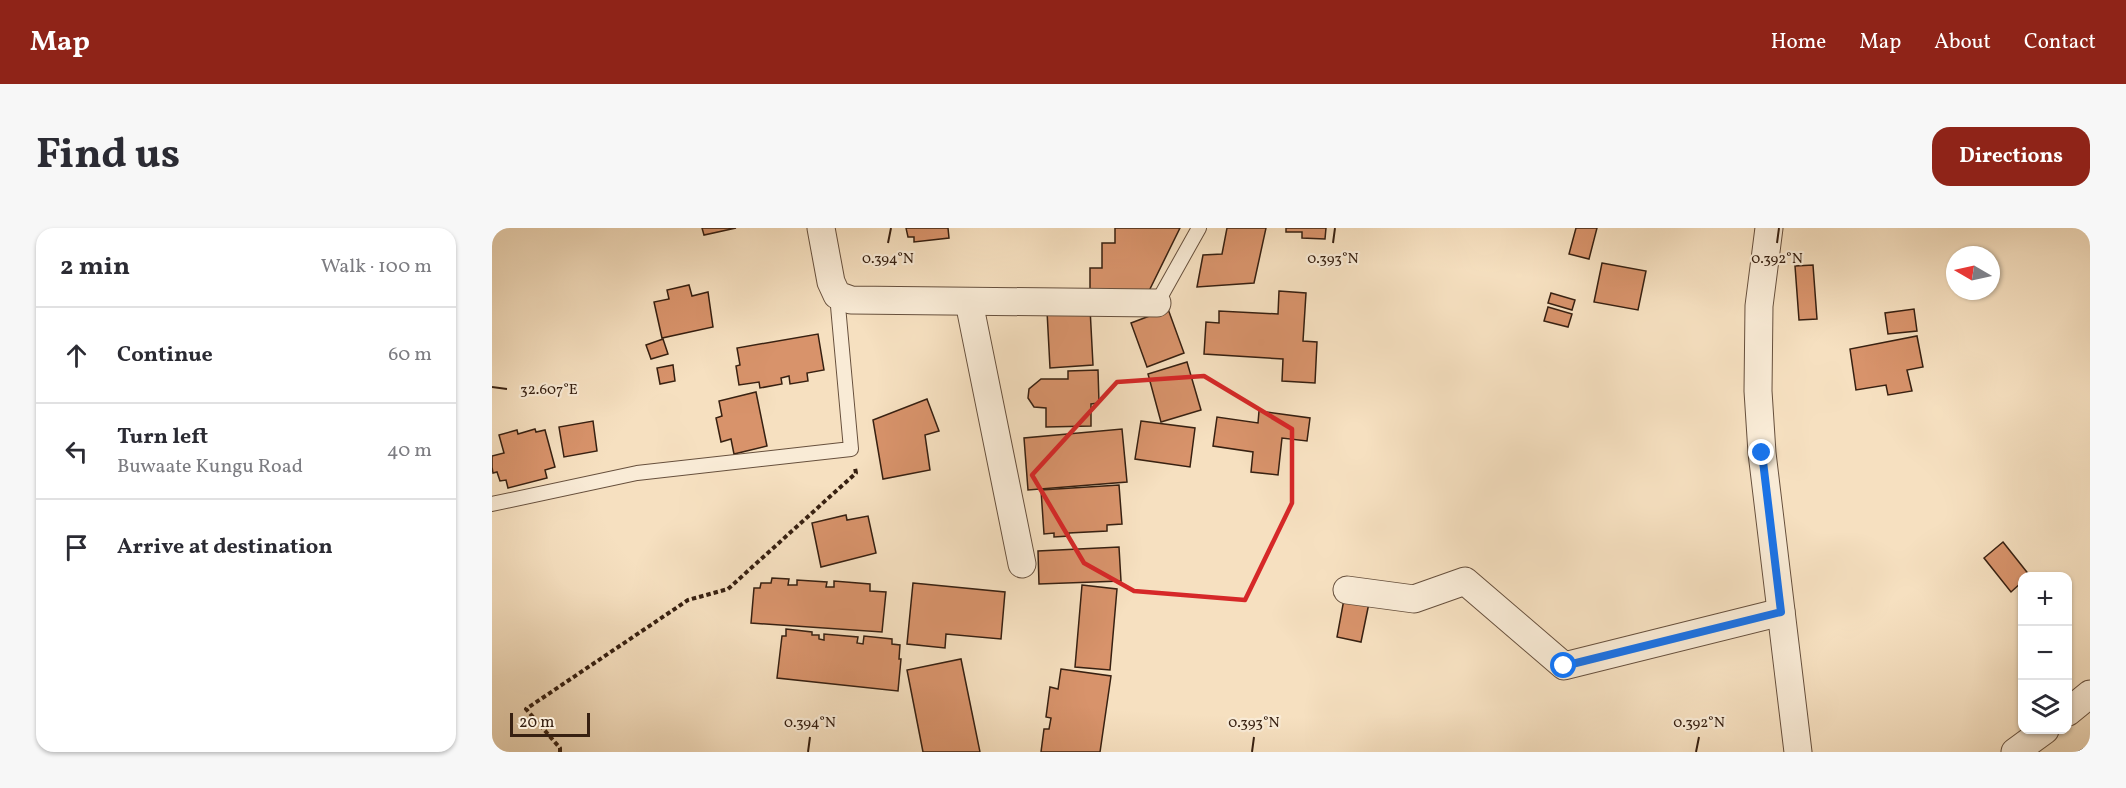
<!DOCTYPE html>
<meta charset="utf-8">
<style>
:root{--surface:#fff;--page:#f7f7f7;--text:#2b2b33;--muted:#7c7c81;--line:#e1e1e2;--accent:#8f2418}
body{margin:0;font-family:Vollkorn,serif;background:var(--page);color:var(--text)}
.controls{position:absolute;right:18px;bottom:18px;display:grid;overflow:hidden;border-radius:12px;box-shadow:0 2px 4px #0004}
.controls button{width:54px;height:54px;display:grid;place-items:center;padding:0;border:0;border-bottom:2px solid var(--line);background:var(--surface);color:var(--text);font:30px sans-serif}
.compass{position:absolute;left:1454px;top:18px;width:54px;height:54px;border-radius:50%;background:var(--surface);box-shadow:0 2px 4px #0004;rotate:279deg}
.scale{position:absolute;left:18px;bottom:15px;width:80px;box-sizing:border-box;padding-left:6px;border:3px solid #372011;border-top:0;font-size:16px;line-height:21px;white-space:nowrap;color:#372011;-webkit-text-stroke:4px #f9ebd6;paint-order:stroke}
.stop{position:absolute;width:18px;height:18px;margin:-14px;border:4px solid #1a73e8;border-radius:50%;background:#fff}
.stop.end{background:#1a73e8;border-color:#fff;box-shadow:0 2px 6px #0008}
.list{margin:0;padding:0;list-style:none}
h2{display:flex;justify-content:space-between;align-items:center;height:78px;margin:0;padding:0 24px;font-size:26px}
h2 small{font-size:20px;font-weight:400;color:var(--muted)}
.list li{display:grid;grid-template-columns:39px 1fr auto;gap:18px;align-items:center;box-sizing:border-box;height:96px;padding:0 24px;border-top:2px solid var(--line)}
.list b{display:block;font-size:22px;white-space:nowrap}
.list p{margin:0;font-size:20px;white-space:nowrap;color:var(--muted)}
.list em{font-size:20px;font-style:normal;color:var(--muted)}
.icon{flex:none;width:33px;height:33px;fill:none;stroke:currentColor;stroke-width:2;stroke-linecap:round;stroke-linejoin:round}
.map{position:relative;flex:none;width:1598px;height:524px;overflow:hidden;border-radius:18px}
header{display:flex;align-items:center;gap:36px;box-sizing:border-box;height:84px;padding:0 30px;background:var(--accent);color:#fff}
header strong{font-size:28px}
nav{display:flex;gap:33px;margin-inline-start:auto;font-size:21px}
.intro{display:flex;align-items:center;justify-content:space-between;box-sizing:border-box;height:144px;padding:0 36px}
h1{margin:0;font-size:42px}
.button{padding:15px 27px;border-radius:18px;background:var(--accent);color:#fff;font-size:21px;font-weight:700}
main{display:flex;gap:36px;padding:0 36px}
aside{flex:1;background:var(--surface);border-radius:18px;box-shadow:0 2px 4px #0004}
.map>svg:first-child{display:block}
</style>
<header>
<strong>Map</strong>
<nav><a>Home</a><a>Map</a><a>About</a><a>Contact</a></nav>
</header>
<div class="intro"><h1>Find us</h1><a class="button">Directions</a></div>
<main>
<aside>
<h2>2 min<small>Walk · 100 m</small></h2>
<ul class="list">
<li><svg class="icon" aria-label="ahead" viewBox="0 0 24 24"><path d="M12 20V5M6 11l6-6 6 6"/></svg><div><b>Continue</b></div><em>60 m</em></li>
<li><svg class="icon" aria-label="left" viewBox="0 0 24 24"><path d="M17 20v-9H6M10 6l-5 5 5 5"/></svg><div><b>Turn left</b><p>Buwaate Kungu Road</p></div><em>40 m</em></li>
<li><svg class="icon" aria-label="arrive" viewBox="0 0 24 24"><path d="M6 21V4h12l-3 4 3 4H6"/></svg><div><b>Arrive at destination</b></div></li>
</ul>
</aside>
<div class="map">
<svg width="1598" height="524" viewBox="0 0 1598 524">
<rect width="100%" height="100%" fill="#f6e0c0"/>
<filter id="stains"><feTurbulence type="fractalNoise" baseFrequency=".00333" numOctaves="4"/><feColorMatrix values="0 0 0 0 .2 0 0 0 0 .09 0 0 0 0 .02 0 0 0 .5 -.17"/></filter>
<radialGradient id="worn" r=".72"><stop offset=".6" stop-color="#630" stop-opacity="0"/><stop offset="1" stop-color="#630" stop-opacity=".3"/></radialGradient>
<g fill="#d8936b" stroke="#372011" stroke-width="1.5">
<polygon points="210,0 244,0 212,7"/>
<polygon points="414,0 456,0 457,10 422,14 422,9 416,9"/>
<polygon points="623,0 688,0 654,69 598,70 598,40 610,40 610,15 623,15"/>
<polygon points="735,0 774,0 762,55 705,59 711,27 730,26"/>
<polygon points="794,0 834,0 833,11 810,10 810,4 794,4"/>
<polygon points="1084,0 1105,0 1097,31 1077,26"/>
<polygon points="1110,35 1154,43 1146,82 1102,74"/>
<polygon points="1321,37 1325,91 1307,92 1303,38"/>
<polygon points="197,57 200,68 216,64 221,99 170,110 162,74 177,71 175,62"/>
<polygon points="787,63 814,65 811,113 825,114 823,155 790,153 791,131 712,126 714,94 727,95 727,83 786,86"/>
<polygon points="1059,65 1083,72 1080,82 1056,75"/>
<polygon points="1056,79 1080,86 1076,99 1052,93"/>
<polygon points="598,80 601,137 558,140 555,83"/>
<polygon points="676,81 692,125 655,139 639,95"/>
<polygon points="1422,81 1425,103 1396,106 1393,85"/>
<polygon points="326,106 332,142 315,145 316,153 298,156 297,148 289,150 290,156 268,160 267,154 247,157 244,138 248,137 245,120"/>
<polygon points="1425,108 1431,139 1415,142 1420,163 1396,167 1394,157 1364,162 1358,121"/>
<polygon points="171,111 176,126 159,131 154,117"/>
<polygon points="695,134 709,182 669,194 656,146"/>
<polygon points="181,137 183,153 168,156 165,140"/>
<polygon points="606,142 607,175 599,176 599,198 554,199 554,180 542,179 536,170 537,161 549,151 576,151 576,143"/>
<polygon points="264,164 275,218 242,226 239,211 229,214 224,190 230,188 227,173"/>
<polygon points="435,171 447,203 433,207 438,242 391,251 381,192"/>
<polygon points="767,183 818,190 815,213 790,210 786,247 759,244 761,224 721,218 725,189 766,195"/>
<polygon points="101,193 105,223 72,229 67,199"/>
<polygon points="649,193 703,200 698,239 643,231"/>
<polygon points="43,201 44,204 53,202 63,239 53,242 55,250 16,260 14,252 8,253 5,244 1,245 0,239 0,228 12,225 7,207 25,202 26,206"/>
<polygon points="630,201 635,254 536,262 532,210"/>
<polygon points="627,257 630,296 615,297 615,303 577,305 577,308 562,309 562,305 552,306 549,262"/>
<polygon points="354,287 355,292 376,288 384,325 329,339 320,295"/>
<polygon points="1511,314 1538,348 1530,349 1530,354 1519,364 1492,330"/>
<polygon points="627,319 629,353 547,356 546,323"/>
<polygon points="280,350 297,351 296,357 305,357 305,352 335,354 334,359 342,359 342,353 378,356 378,363 394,364 390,404 259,395 262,360 268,360 269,355 279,355"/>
<polygon points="421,355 513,364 509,411 454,406 453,420 415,416"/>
<polygon points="590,357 625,361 618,442 583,439"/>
<polygon points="852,371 877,375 869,414 845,409"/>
<polygon points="294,401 320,404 320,407 327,407 327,411 332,412 332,406 366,409 365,415 371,416 372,408 400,411 400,416 408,417 407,431 409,431 406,463 285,450 290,408 294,408"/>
<polygon points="469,431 488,524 431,524 415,442"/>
<polygon points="569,441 619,448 608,524 549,524 552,501 557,501 559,490 554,489 558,459 566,461"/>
<polygon points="1598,517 1598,524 1586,524"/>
</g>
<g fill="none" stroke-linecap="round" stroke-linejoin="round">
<g stroke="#67503d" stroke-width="16">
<g id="lane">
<polyline points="665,75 707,0"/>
<polyline points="0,276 145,245 359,221 345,67"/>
</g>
</g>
<g stroke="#67503d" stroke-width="29">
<g id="street">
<polyline points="329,0 339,54 345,67 359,72 665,75"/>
<polyline points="1277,0 1267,78 1266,163 1270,225 1306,524"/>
<polyline points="477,74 530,336"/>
<polyline points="855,362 922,371 973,353 1072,438 1289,384"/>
<polyline points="1576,484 1598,466"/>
<polyline points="1523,524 1553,502"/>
</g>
</g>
<polyline stroke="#372011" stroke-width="4" stroke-dasharray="4.5 3" stroke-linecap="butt" points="68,524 68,520 34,481 196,372 236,361 364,245 363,240"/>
<use href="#lane" stroke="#f9ebd6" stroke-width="14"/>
<use href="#street" stroke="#f9ebd6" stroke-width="27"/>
</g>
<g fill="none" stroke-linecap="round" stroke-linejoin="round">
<polyline stroke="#1a73e8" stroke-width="8" points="1072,438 1289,384 1270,225"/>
</g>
<path fill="none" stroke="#d62828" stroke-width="4.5" stroke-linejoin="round" d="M712,148l88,53v74l-47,97 -111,-9 -50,-28 -52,-88 85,-93z"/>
<path fill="none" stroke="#372011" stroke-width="2" d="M396,15l3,-15M841,15l2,-15M1285,15l2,-15M0,159l15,2M316,524l2,-15M760,524l2,-15M1204,524l3,-15"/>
<g font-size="15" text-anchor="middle" fill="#372011" stroke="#f9ebd6" stroke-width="4.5" stroke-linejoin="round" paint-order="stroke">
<text x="396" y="35">0.394°N</text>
<text x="841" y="35">0.393°N</text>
<text x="1285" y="35">0.392°N</text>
<text x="57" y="166">32.607°E</text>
<text x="318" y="499">0.394°N</text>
<text x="762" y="499">0.393°N</text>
<text x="1207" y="499">0.392°N</text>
</g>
<rect width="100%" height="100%" filter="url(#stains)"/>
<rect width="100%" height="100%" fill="url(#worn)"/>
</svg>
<div class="controls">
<button>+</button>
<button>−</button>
<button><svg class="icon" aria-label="layers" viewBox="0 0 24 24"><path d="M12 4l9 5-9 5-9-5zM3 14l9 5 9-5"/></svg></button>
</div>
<svg class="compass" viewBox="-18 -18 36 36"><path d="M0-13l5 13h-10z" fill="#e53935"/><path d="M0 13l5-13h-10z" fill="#7c7c81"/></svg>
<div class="scale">20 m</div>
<div class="stop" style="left:1072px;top:438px"></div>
<div class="stop end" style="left:1270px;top:225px"></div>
</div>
</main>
